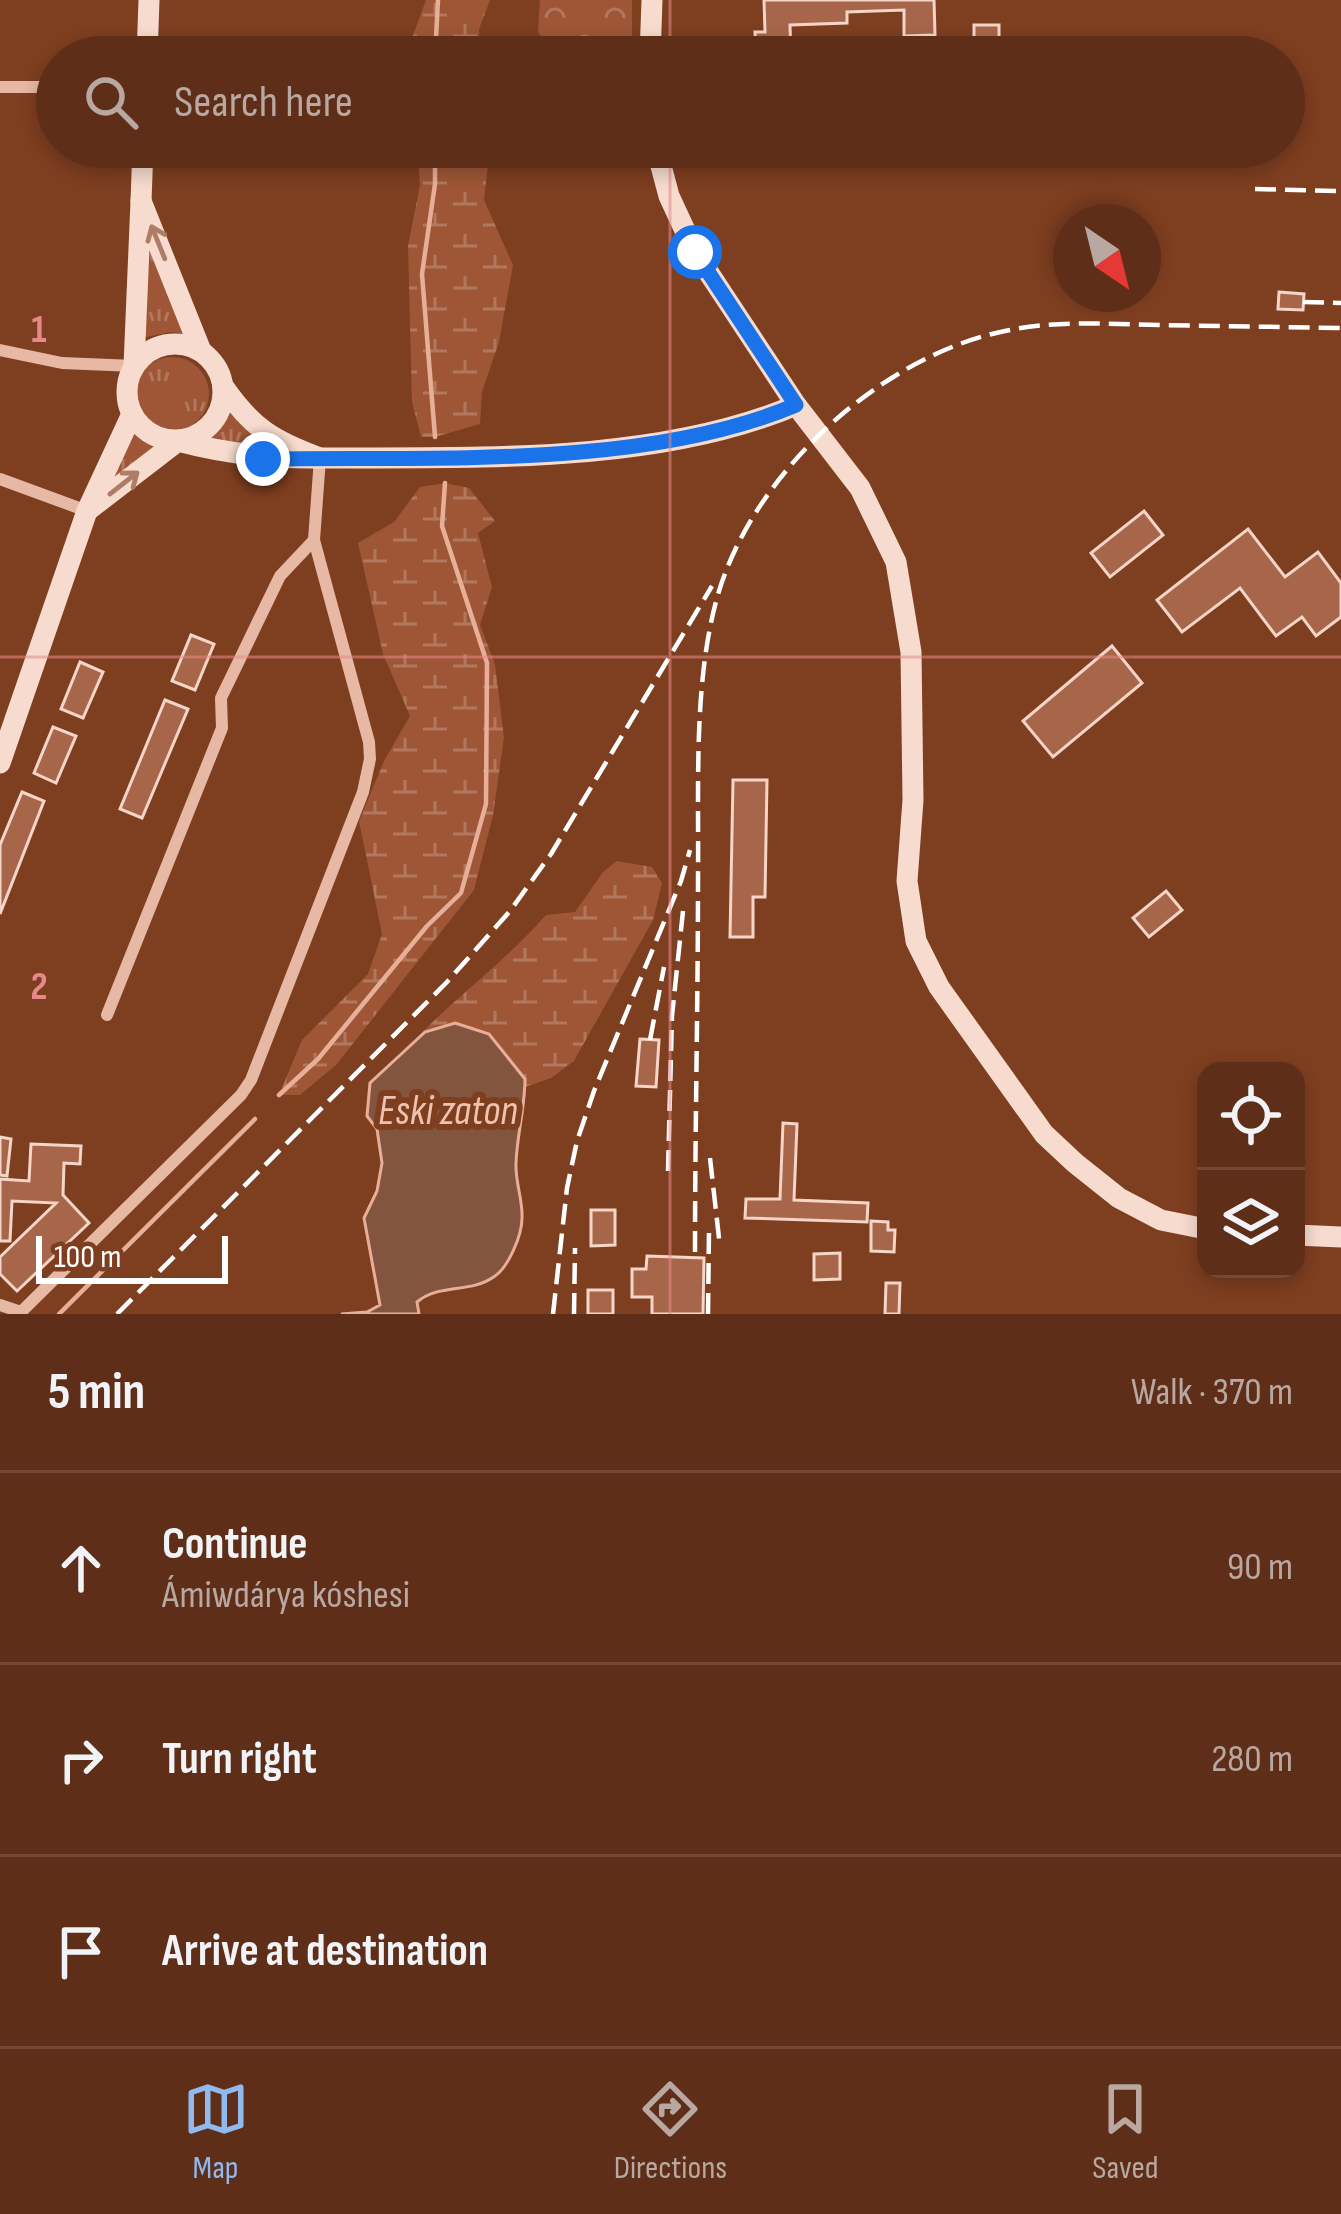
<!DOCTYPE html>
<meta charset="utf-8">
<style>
:root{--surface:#5e2e18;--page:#643621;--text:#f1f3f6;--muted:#b9a8a2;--line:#734a37;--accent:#90b9f0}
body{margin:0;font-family:"Sofia Sans Condensed",sans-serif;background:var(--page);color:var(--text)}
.controls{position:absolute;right:36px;bottom:36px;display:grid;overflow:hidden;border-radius:24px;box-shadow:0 6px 18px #0003}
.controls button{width:108px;height:108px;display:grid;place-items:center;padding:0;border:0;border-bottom:3px solid var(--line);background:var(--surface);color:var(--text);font:60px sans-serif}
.compass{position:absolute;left:1053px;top:204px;width:108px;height:108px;border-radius:50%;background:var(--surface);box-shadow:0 6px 18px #0003;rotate:145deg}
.scale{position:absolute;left:36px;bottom:30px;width:192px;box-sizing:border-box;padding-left:12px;border:6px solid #fff;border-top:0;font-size:33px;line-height:42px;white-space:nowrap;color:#fff;-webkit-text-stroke:9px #7e3e20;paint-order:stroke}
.stop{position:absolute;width:36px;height:36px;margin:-27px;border:9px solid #1a73e8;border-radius:50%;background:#fff}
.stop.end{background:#1a73e8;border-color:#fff;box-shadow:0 3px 12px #0008}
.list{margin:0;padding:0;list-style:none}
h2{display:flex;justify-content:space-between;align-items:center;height:156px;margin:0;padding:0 48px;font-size:51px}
h2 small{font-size:39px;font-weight:400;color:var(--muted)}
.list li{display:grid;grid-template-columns:78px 1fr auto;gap:36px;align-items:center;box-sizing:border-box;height:192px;padding:0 48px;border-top:3px solid var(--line)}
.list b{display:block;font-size:45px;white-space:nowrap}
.list p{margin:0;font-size:39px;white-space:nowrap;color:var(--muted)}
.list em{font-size:39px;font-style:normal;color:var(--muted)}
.icon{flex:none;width:66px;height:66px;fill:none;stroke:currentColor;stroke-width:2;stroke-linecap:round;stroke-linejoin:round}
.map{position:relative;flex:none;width:1341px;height:1314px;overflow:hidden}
.search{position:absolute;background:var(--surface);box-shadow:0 6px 18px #0003;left:36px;right:36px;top:36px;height:132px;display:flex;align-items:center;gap:30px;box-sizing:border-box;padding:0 42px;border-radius:66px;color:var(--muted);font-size:45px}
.sheet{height:732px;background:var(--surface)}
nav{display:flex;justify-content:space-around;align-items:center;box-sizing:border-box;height:168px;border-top:3px solid var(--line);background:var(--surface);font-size:33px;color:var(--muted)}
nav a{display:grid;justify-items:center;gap:6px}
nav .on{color:var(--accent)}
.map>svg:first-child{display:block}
</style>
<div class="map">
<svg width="1341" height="1314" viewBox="0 0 1341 1314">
<defs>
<pattern id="grass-tufts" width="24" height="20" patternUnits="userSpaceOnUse" patternTransform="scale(3)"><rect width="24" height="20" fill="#9e5637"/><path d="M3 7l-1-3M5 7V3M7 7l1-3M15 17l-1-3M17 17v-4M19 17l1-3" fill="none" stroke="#b1785f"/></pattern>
<pattern id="forest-crowns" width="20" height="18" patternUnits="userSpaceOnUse" patternTransform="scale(3)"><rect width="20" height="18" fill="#9e5637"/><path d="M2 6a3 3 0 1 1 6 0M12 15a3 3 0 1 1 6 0" fill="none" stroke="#b1785f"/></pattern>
<pattern id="wetland-marsh" width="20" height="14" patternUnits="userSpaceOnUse" patternTransform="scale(3)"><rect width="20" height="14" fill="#9e5637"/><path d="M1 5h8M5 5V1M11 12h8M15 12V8" fill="none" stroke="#b1785f"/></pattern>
</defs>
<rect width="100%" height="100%" fill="#7e3e20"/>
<g fill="url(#grass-tufts)">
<polygon points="150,248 185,334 171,332 142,338"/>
<circle cx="172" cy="394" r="37"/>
<polygon points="229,406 278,451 202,441 217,429"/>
<polygon points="132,424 164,445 102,490"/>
</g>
<polygon fill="url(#forest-crowns)" points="540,0 632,0 632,57 551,57 538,31"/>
<g fill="url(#wetland-marsh)">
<polygon points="426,0 490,0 479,29 480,57 405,57"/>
<polygon points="417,147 490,147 484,200 513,265 499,342 482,392 480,424 435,437 421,437 412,402 408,246 420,185"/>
<polygon points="445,483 469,488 495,521 478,533 492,587 480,625 495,664 504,738 493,815 474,890 336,1065 300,1095 279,1095 302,1040 368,974 382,934 359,821 384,761 410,716 383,654 358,543 394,522 420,487"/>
<path d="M617,861l35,6 10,16 -9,37 -79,141 -23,17 -26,9v-8l-100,-47 -19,17c45,-49 96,-84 140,-134l29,-3 28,-40z"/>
</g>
<path fill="#83543e" stroke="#e8af98" stroke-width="3" d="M455,1023l34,11 36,45c0,28 -8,56 -9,84 -1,19 7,37 6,55 0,18 -14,49 -27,58 -24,18 -56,7 -78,26l2,12h-78l26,-2 13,-7 -16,-87 13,-27 5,-28 -5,-34 -10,-13 3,-33 55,-51z"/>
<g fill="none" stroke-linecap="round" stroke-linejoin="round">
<g stroke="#e8af98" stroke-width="4.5">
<polyline points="435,57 438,0"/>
<polyline points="435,147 435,184 422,274 435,437"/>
<polyline points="279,1095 318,1059 427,926 461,893 486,804 487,663 442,526 445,483"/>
<polyline points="59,1314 255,1119"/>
</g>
</g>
<g fill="#a76649" stroke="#f5d5c8" stroke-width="3">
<polygon points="764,0 934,0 935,35 904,36 904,10 847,12 847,23 790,25 791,57 756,57 755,32 765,32"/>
<rect x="974" y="25" width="25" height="13"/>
<polygon points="1279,292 1304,294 1303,310 1278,309"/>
<polygon points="1144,511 1163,535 1110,577 1091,553"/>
<polygon points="1248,529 1285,577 1318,552 1341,583 1341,617 1316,636 1302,617 1276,636 1240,588 1182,632 1157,600"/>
<polygon points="191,635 214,644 195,690 172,681"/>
<polygon points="1112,646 1142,683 1053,757 1023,721"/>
<polygon points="80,662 103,672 83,718 61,709"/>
<polygon points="165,700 188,709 142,818 120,809"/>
<polygon points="53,727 76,736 56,783 34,773"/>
<polygon points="733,780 767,780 765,897 753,897 753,937 730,937"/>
<polygon points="22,792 44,801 0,914 0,845"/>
<polygon points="1166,891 1182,910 1149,937 1133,918"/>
<polygon points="640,1039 659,1040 656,1087 636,1086"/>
<polygon points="783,1123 797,1124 794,1200 868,1203 867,1222 745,1218 746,1199 780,1199"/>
<polygon points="0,1137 11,1139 7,1176 0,1175"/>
<polygon points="31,1144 81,1146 80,1164 64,1163 63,1195 89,1223 17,1291 0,1274 0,1257 56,1203 12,1201 10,1241 0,1241 0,1179 29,1181"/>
<polygon points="591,1210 615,1210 615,1245 591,1246"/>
<polygon points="871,1221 888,1222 888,1230 895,1230 894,1252 871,1251"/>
<polygon points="840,1253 840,1279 814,1280 814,1254"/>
<polygon points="647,1256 704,1258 703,1314 652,1314 652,1297 632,1297 632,1269 646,1269"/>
<polygon points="886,1283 900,1283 899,1314 885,1314"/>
<rect x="588" y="1290" width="25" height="24"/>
</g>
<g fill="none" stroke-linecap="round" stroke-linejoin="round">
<g stroke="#e7b8a4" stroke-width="12">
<polyline points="0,87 57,87"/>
<polyline points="0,350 62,363 134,366"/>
<polyline points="0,479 87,511"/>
<polyline points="107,1015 222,728 221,698 280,576 314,540"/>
<polyline points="0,1305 21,1312"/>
<polyline points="19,1314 241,1095 251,1080 363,792 370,759 369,742 314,540 320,458"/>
</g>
<g stroke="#f6dbce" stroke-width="21">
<polyline points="147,57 149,0"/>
<polyline points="650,57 652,0"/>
<polyline points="656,147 669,196 695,252 796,405 860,488 896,562 911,652 913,800 907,881 916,941 939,987 1044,1134 1075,1163 1119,1198 1161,1220 1206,1229"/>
<polyline points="141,201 143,147"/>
<circle cx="175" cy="392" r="48"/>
<polyline points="134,366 141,201 201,351"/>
<path d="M132,414l-45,97 91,-70c49,13 92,18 142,17 -47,-17 -68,-30 -97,-72"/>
<path d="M320,458c151,-1 335,7 476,-53"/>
<polyline points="0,763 87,511"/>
<polyline points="1296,1235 1341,1237"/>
</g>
<g stroke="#fff" stroke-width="4.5" stroke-dasharray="21 9" stroke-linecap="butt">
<polyline points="1255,189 1341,191"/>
<polyline points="1303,302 1341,303"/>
<polyline points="650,1040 664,967"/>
<polyline points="710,1158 720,1247"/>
<polyline points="668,1171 672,1016 683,911"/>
<path d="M695,1252c0,-124 3,-249 3,-373 1,-90 -5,-195 19,-281 34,-123 163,-242 288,-267 50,-11 103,-7 154,-6 61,1 121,2 182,3"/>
<polyline points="117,1314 447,982 510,911 551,854 712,586"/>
<polyline points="553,1314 567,1188 577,1141 594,1091 681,881 690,850"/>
<polyline points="574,1314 575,1248"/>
<polyline points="708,1314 709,1230"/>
</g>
</g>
<defs><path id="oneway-shaft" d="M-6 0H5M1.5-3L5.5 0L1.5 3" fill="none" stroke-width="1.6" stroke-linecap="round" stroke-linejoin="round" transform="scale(3)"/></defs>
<g stroke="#ae7d66">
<use href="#oneway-shaft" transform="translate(158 242) rotate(-112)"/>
<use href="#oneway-shaft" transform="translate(124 483) rotate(-38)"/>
</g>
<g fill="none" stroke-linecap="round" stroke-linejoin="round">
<path stroke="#1a73e8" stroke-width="15" d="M263,459c165,-3 379,11 533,-54l-101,-153"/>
</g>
<path fill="none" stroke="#e88989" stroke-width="3" stroke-opacity="0.55" d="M670,0v57M670,147v1167M0,657h1341"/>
<g text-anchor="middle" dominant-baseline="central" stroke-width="12" stroke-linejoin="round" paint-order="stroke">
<g font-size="42" font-style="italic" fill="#efc2af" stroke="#7e3e20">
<text x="448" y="1111">Eski zaton</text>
</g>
</g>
<g font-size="39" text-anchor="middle" font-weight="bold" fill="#e88989" stroke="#7e3e20" stroke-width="12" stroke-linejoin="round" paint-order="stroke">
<text x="39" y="342">1</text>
<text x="39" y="999">2</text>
</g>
</svg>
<div class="controls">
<button><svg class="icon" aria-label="locate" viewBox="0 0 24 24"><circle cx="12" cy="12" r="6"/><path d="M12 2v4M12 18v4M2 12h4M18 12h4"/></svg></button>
<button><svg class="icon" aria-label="layers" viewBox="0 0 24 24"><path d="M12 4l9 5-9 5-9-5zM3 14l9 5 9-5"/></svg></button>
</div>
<svg class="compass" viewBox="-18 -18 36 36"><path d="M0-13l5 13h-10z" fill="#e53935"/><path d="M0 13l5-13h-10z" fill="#b9a8a2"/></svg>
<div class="scale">100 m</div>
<div class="stop" style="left:695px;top:252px"></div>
<div class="stop end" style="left:263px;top:459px"></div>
<div class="search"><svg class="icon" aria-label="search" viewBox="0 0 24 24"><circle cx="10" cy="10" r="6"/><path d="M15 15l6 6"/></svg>Search here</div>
</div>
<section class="sheet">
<h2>5 min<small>Walk · 370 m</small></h2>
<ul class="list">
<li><svg class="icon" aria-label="ahead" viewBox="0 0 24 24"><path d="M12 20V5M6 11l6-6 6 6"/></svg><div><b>Continue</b><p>Ámiwdárya kóshesi</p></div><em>90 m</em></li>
<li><svg class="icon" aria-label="right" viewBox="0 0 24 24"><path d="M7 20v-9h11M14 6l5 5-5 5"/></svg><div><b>Turn right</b></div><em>280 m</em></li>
<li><svg class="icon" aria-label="arrive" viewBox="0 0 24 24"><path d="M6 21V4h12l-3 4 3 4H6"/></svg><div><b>Arrive at destination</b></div></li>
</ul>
</section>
<nav>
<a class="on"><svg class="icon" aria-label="map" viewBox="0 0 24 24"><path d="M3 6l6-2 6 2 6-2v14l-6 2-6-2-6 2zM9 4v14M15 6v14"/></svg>Map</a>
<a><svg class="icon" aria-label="directions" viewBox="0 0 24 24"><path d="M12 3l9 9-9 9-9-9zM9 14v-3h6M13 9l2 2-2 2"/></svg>Directions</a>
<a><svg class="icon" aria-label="saved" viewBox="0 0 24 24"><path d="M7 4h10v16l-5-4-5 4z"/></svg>Saved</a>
</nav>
